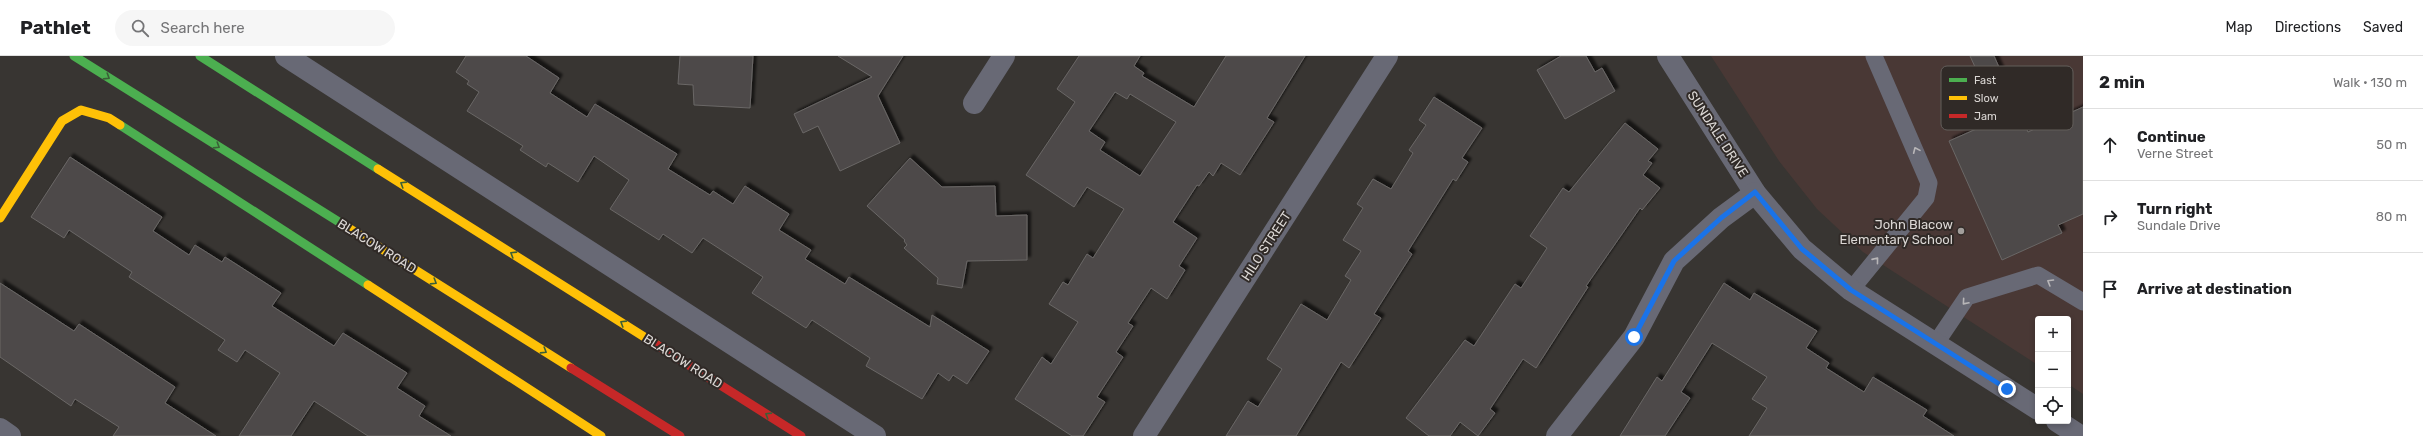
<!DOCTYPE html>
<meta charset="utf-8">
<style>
:root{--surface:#fff;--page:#f6f6f6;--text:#202124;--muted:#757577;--line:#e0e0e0}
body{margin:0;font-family:Rubik,sans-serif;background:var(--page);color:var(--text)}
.controls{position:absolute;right:12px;bottom:12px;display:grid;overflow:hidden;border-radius:4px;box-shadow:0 2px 6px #0003}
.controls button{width:36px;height:36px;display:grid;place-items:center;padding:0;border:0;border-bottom:1px solid var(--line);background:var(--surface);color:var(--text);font:20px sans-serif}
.stop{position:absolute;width:12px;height:12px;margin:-9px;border:3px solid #1a73e8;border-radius:50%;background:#fff}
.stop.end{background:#1a73e8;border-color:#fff;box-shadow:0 1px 4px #0008}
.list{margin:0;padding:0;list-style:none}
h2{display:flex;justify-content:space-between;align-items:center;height:52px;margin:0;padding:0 16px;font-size:17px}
h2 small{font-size:13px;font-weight:400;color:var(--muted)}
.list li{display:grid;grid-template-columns:26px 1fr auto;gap:12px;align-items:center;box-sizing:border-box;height:72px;padding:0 16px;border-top:1px solid var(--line)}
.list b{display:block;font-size:15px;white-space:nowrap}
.list p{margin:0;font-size:13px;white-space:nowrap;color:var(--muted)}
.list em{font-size:13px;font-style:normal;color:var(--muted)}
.icon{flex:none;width:22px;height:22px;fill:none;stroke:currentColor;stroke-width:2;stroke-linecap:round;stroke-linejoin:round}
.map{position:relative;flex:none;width:2083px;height:380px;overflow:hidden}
header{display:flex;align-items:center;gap:24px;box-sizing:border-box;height:56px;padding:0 20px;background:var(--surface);border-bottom:1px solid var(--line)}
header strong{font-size:19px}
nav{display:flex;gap:22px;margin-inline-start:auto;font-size:14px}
.search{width:280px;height:36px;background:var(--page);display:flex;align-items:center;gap:10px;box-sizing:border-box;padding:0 14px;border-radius:22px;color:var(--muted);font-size:15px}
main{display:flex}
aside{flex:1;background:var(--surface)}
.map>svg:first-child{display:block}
</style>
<header>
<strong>Pathlet</strong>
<div class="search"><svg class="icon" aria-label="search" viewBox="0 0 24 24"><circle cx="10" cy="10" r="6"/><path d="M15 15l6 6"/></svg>Search here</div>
<nav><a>Map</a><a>Directions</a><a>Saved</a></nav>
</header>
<main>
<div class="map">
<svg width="2083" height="380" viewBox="0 0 2083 380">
<defs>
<filter id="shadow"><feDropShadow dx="3.5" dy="-3.5" stdDeviation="1" flood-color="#0009"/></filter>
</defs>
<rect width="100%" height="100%" fill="#383532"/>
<polygon fill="#493835" points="1711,0 2083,0 2083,338 2068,328 2068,263 2038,263 2038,309 1863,196 1817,153 1779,105"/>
<g fill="#4d4a49" stroke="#6a6766" fill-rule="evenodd" filter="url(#shadow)">
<polygon points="466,0 526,0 559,22 550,37 587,61 595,48 677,98 668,113 710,139 713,135 733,148 745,130 789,158 779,174 811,194 805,203 845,228 849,221 930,271 932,259 989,295 967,328 953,319 949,325 938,317 922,343 866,310 870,302 812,264 806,272 752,237 763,221 703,182 692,197 663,178 659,184 610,153 629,124 594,100 578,126 548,107 546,111 520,94 523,90 467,55 479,36 467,28 469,25 456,16"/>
<polygon points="680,0 753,0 750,52 694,49 693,29 678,28"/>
<polygon points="838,0 903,0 878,40 900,87 840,115 818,70 803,77 794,58 872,21"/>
<path d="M1079,0h61l-6,10 10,7 -2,3 52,31 32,-51h79l-38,62 7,4 -34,53 -19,-12 -8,13 -4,-4 -10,14 -2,-1 -24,37 24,16 -18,28 6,4 -18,29 -16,-11 -23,35 5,3 -17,26 7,5 -26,40 8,5 -22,34h-11l-57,-37 27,-42 9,7 27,-42 -29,-18 14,-22 5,3 19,-31 6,4 31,-49 -37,-22 -13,20 -48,-32 49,-73 -18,-13zM1115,36l12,7 3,-5 46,28 -36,54 -40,-26 5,-8 -16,-11z"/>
<polygon points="1561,0 1586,0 1595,16 1602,12 1615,35 1565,63 1537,14"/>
<polygon points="1970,0 1994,0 2028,76 2083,51 2083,158 2058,169 2062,177 2002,204 1949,85 1999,63"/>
<polygon points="1434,41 1482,72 1462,102 1468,106 1456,125 1453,123 1408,195 1412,198 1374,258 1381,262 1349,312 1341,306 1296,380 1226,380 1248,345 1258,351 1282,313 1267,303 1301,248 1327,264 1351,224 1345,220 1361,195 1343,184 1363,152 1357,148 1373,123 1391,133 1413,97 1409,94 1426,69 1419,64"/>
<polygon points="1625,67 1658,93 1648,105 1652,107 1643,119 1660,132 1642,154 1640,152 1586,230 1588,231 1536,312 1523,303 1490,353 1495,357 1478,380 1460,366 1450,380 1429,380 1406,362 1465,284 1474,290 1515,228 1521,232 1547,192 1530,180 1563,132 1569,136"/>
<polygon points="70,101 162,161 153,175 189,199 195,189 222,206 225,201 281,237 272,250 334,290 343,277 407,317 397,332 425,350 419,360 451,380 368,380 314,345 291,380 239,380 280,317 245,294 237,306 218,294 225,284 129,221 132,216 69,174 64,182 31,161"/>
<polygon points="910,102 942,131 995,130 996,160 1027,159 1027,204 967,205 962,232 937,228 938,222 904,192 907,189 904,185 905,184 867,150"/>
<polygon points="0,227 74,275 79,268 175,331 165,347 216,380 113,380 119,371 75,343 71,350 0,301"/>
<polygon points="1724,227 1750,244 1754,237 1817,275 1806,292 1829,307 1826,312 1864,336 1873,321 1927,354 1923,360 1954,380 1749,380 1767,352 1752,343 1767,321 1712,287 1681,336 1690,342 1665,380 1620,380 1657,321 1662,325"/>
</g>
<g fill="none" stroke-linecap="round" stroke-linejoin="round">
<g stroke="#686975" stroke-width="17">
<polyline points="1851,234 1926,142 1929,127 1874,0"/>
<polyline points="1936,287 1967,241 2038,219 2083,246"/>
</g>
<g stroke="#686975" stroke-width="22">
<polyline points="286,0 875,380"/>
<polyline points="1668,0 1755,137 1802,193 1851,234 2038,353"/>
<polyline points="974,47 1004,0"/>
<polyline points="2057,365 2080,380"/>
<polyline points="0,373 10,380"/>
<polyline points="1144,380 1387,0"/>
<polyline points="1557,380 1634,281 1674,205 1721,162 1755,137"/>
</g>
<g stroke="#4caf50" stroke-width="9">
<polyline points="74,0 347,171"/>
<polyline points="200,0 378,113"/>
<polyline points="120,69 368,229"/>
</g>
<g stroke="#ffc107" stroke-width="9">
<polyline points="378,113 657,289"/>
<polyline points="0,162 62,65 81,54 109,62 120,69"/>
<polyline points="347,171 571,312"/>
<polyline points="368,229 601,380"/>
</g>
<g stroke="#c62828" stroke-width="9">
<polyline points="657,289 801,380"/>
<polyline points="571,312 680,380"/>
</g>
</g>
<defs><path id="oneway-chevron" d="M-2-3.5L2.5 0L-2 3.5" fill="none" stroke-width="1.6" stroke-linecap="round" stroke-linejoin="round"/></defs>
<g stroke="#3b5f37">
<use href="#oneway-chevron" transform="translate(107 21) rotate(32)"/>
<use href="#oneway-chevron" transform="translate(217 90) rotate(32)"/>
<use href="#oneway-chevron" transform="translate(403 128) rotate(-148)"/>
<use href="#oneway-chevron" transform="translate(513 198) rotate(-148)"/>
<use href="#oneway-chevron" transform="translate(434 226) rotate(32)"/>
<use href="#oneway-chevron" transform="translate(623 267) rotate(-148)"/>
<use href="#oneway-chevron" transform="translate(544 295) rotate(32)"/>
<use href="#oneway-chevron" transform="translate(768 359) rotate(-148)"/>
</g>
<g stroke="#b8b6b8">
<use href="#oneway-chevron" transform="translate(1916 94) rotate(-114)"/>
<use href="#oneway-chevron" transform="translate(1876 204) rotate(-51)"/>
<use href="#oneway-chevron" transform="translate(2050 226) rotate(-149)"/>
<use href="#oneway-chevron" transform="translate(1965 246) rotate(131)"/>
</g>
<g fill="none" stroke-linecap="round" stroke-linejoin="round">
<polyline stroke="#1a73e8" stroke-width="5" points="1634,281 1674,205 1721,162 1755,136 1802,193 1851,234 2007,333"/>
</g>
<circle fill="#a29e9b" stroke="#302a27" stroke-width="1.5" cx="1961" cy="175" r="4"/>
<g text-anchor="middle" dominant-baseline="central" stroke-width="4" stroke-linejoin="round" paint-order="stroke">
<g font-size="13" fill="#dbd7d4" stroke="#302a27">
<text transform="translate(1718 78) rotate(57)">SUNDALE DRIVE</text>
<text transform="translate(377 190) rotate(32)">BLACOW ROAD</text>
<text transform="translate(1266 190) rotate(-57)">HILO STREET</text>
<text transform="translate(683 305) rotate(32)">BLACOW ROAD</text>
</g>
<g font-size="13" fill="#dbd7d4" stroke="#302a27" text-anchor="end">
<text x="1953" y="168">John Blacow<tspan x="1953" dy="15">Elementary School</tspan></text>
</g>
</g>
<rect x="1941" y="10" width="132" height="64" rx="6" fill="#302a27" stroke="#635e5b" stroke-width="1"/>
<rect x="1949" y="22" width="18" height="4" fill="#4caf50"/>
<rect x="1949" y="40" width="18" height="4" fill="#ffc107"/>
<rect x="1949" y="58" width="18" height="4" fill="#c62828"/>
<g font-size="11" fill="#dbd7d4">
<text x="1974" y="28">Fast</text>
<text x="1974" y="46">Slow</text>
<text x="1974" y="64">Jam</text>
</g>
</svg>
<div class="controls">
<button>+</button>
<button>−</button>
<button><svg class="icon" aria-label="locate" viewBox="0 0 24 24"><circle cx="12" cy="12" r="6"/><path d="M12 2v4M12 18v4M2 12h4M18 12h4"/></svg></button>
</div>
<div class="stop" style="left:1634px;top:281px"></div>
<div class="stop end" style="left:2007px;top:333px"></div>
</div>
<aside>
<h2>2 min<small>Walk · 130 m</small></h2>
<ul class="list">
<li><svg class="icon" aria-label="ahead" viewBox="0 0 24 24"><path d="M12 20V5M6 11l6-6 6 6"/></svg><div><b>Continue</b><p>Verne Street</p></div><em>50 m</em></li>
<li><svg class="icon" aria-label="right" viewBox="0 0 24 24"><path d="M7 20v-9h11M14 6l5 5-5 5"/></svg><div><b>Turn right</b><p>Sundale Drive</p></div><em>80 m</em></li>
<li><svg class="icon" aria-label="arrive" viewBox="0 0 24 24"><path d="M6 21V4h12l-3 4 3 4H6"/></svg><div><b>Arrive at destination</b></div></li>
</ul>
</aside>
</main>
